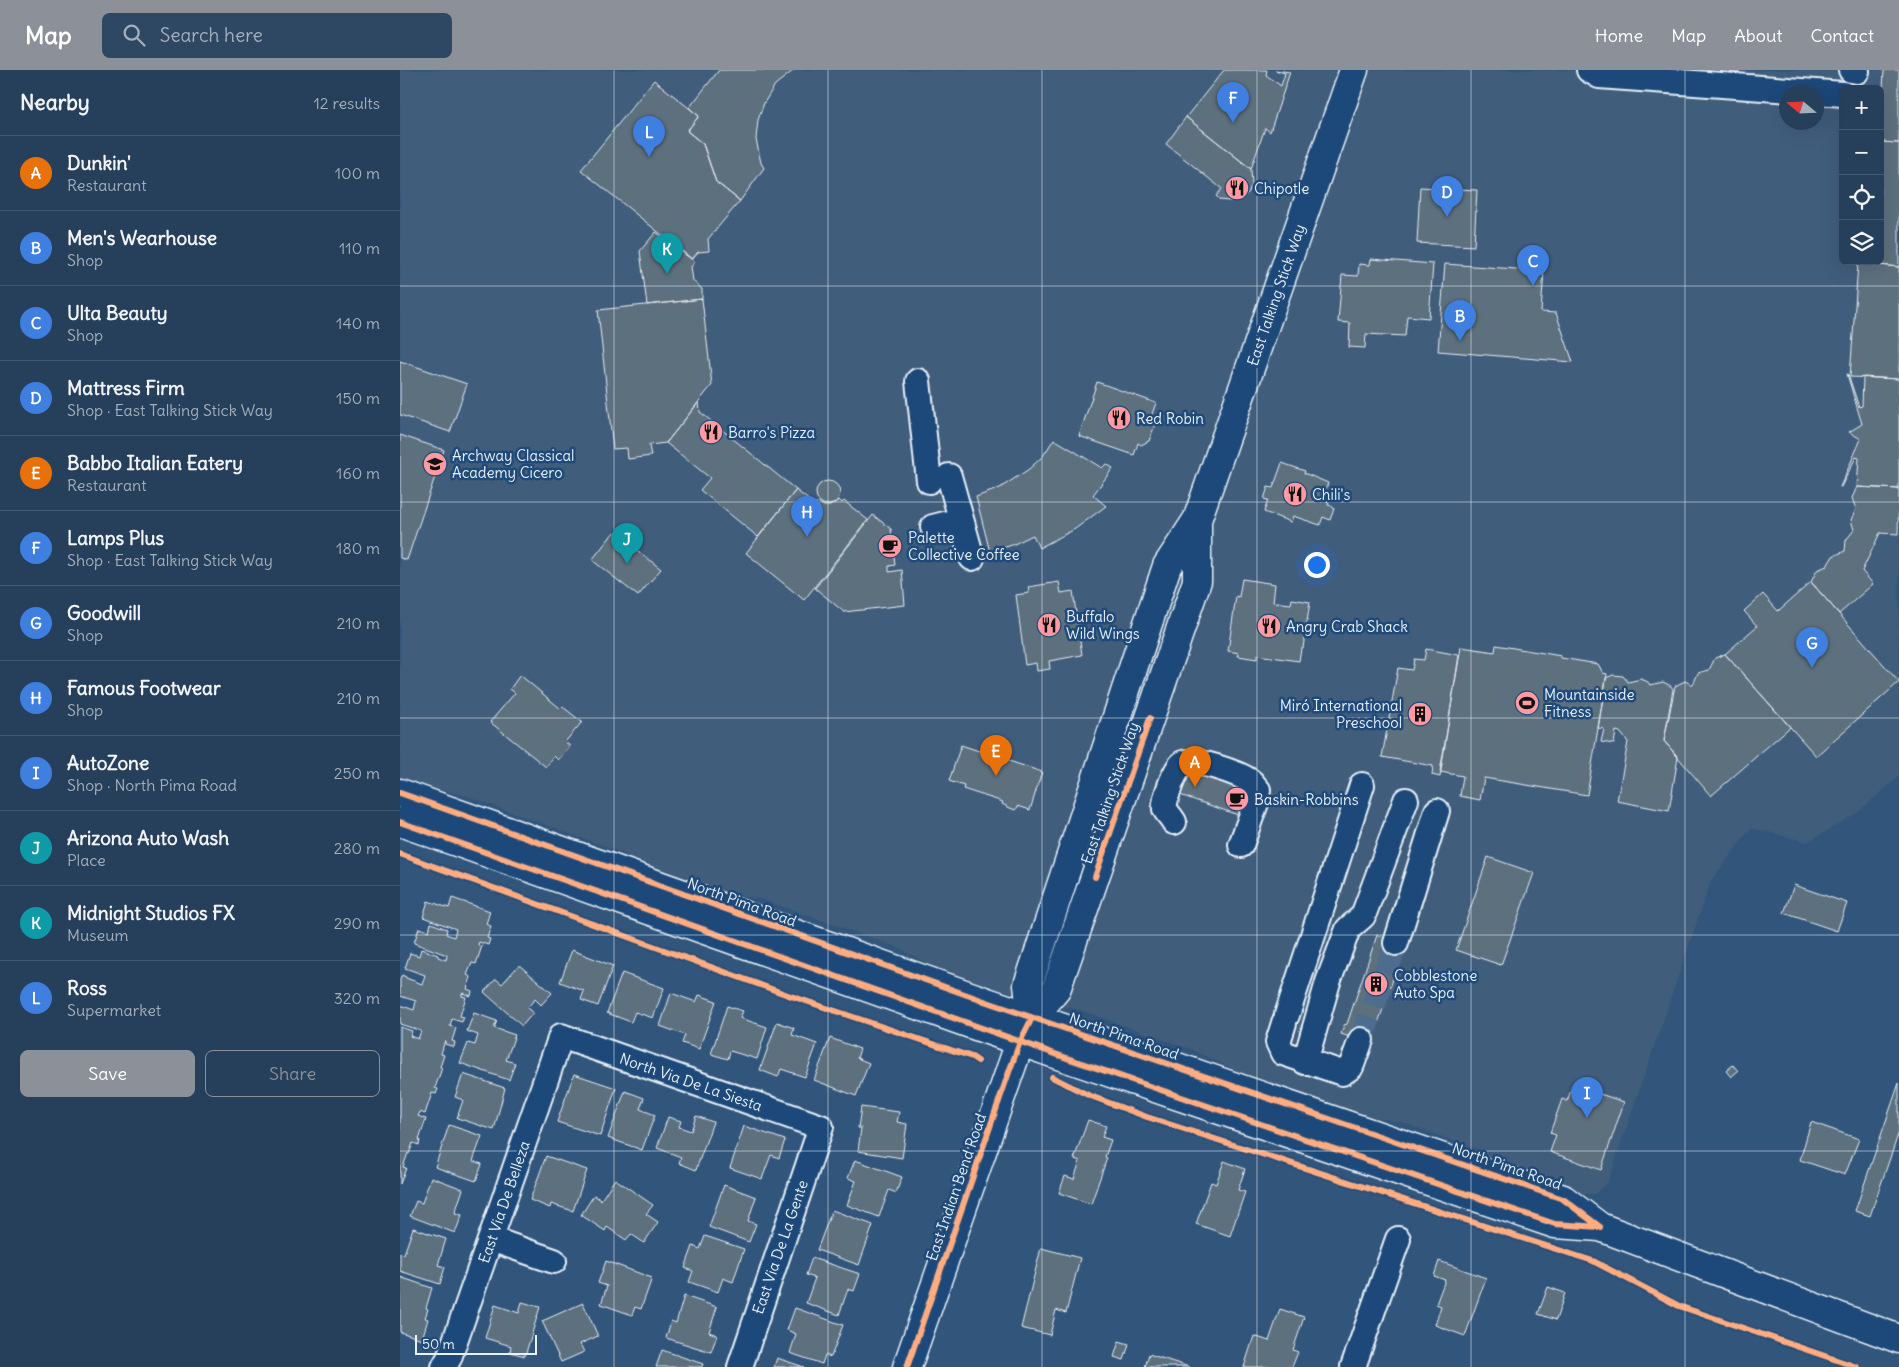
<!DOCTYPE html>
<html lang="en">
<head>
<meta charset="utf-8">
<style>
  body { margin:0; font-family:Delius,sans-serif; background:#2e4762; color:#f1f3f6 }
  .controls { position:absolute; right:15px; top:15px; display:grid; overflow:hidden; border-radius:8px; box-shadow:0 5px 20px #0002 }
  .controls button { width:45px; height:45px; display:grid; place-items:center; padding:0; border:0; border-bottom:1px solid #425972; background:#26405c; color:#f1f3f6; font:25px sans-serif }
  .compass { position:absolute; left:1379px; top:15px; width:45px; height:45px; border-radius:50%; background:#26405c; box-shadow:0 5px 20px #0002; rotate:289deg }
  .scale { position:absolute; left:15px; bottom:12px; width:122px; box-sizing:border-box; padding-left:5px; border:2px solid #e8f1f8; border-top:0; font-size:14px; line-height:18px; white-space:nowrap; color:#e8f1f8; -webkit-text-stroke:4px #1f4a7a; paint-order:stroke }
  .you { position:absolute; left:916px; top:494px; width:18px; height:18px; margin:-12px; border:4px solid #fff; border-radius:50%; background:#1a73e8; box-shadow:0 0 0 8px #1a73e833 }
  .badge { display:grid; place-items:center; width:32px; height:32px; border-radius:50%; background:#8c9099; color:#fff; font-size:16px; font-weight:700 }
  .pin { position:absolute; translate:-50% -41px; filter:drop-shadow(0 1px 2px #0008) }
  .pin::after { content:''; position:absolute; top:26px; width:18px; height:15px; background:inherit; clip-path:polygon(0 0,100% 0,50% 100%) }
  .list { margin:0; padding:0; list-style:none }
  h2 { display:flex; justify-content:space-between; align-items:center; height:65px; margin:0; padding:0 20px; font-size:21px }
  h2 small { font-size:16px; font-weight:400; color:#a4afbb }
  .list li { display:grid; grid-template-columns:32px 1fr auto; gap:15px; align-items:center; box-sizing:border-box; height:75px; padding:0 20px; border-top:1px solid #425972 }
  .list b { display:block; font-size:19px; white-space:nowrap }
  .list p { margin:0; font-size:16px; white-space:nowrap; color:#a4afbb }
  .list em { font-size:16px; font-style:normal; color:#a4afbb }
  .actions { display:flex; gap:10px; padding:15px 20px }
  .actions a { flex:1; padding:11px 0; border:1px solid #8c9099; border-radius:8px; text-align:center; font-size:18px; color:#8c9099 }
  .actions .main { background:#8c9099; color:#fff }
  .icon { flex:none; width:28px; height:28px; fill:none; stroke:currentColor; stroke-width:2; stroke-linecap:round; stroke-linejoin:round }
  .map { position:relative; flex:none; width:1499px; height:1297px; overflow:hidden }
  header { display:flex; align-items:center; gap:30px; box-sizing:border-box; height:70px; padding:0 25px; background:#8c9099; color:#fff }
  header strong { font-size:24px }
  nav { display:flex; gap:28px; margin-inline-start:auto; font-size:18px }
  .search { width:350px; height:45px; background:#2e4762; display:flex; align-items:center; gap:12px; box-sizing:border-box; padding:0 18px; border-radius:8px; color:#a4afbb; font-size:19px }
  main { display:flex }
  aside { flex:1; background:#26405c }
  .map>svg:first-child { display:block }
</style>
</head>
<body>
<header>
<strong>Map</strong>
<div class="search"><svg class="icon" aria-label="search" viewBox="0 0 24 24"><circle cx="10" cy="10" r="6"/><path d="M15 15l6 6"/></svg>Search here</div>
<nav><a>Home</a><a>Map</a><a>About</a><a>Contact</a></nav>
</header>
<main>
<aside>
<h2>Nearby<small>12 results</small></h2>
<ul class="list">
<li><span class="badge" style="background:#e8710a">A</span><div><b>Dunkin'</b><p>Restaurant</p></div><em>100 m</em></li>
<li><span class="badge" style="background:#3f7fe0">B</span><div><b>Men's Wearhouse</b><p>Shop</p></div><em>110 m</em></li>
<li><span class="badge" style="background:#3f7fe0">C</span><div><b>Ulta Beauty</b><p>Shop</p></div><em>140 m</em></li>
<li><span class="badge" style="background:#3f7fe0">D</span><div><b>Mattress Firm</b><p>Shop · East Talking Stick Way</p></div><em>150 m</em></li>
<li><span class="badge" style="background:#e8710a">E</span><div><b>Babbo Italian Eatery</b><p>Restaurant</p></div><em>160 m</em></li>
<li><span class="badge" style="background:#3f7fe0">F</span><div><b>Lamps Plus</b><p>Shop · East Talking Stick Way</p></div><em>180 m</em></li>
<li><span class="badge" style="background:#3f7fe0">G</span><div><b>Goodwill</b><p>Shop</p></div><em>210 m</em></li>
<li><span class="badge" style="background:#3f7fe0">H</span><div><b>Famous Footwear</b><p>Shop</p></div><em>210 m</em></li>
<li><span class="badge" style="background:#3f7fe0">I</span><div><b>AutoZone</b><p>Shop · North Pima Road</p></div><em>250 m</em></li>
<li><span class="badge" style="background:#0f9aa8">J</span><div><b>Arizona Auto Wash</b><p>Place</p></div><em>280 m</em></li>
<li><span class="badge" style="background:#0f9aa8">K</span><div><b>Midnight Studios FX</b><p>Museum</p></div><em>290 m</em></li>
<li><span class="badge" style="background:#3f7fe0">L</span><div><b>Ross</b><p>Supermarket</p></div><em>320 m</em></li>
</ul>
<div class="actions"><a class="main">Save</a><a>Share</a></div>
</aside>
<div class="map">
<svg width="1499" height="1297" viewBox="0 0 1499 1297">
  <rect width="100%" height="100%" fill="#32557b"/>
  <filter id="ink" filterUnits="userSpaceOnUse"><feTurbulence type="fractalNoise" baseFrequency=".02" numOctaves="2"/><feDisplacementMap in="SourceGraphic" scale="10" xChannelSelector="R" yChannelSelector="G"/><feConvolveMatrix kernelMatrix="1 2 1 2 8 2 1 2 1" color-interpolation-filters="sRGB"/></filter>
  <g filter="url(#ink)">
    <path fill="#3f5d7c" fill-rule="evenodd" d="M0 0H1499V707L1457 743 1408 772 1351 758 1311 811 1208 1112 1195 1124H1183L1124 1104 1073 1078 1001 1052 943 1042 872 1018 793 980 680 940 584 919 556 910 499 878 361 829 303 820 258 803 220 782 67 726 0 711ZM1443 19H1480V191H1443ZM1386 22H1416V52H1386Z"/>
    <path fill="#5d6f7e" stroke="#e8f1f8" d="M319 0H394L375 15 364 33 358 50 356 69 361 93 364 98 340 131 316 112 303 74 287 61 299 46 289 38Z
      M824 0H867L866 5 881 16 885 3 875 0 890 2 870 62 865 58 851 99 786 47Z
      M1484 0H1499V73L1480 72V19H1483Z
      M254 10 299 46 287 61 303 74 316 112 340 131 308 169 309 181 298 182 292 189 181 100Z
      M786 47 851 99 852 115 849 122 841 129 828 131 820 130 816 126 822 119 766 74Z
      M1480 72 1499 73V197L1471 194V191H1480Z
      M1020 117 1077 120 1074 176 1017 173Z
      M256 162 295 192 291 197 293 211 302 219V229L247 235 240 181Z
      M971 189 1033 194 1029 248 1007 246 1005 266 966 264 965 278 949 277 950 253 938 252 942 205 958 206 959 194 970 195Z
      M1458 193 1499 197V309L1450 307Z
      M1045 194 1144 201 1141 242 1156 243 1173 292 1038 281Z
      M302 229 312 315 266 373 249 375 251 386 228 389 227 378 213 379 198 240Z
      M0 291 67 314 50 362 0 345Z
      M1447 304H1448L1459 337 1462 336 1463 307 1499 309V419L1457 417 1459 388 1456 387 1441 417H1440L1461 369 1449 362 1462 354Z
      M697 312 756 333 752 344 756 352 749 371 741 375 738 373 734 385 679 366Z
      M299 332 300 342 396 420 358 467 300 420 310 408 266 373Z
      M0 365 44 380 7 490 0 488Z
      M654 369 702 398 706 394 713 398 693 425 706 436 675 459 639 478 633 465 612 475 590 482 576 427 600 418 629 399 643 386Z
      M882 393 905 401 904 403 928 413 922 429 929 432 928 435 932 436 934 439 930 450 923 447 920 455 893 446 891 452 864 442 868 430 864 429 868 417 873 418Z
      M416 423a12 12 0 1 1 24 0a12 12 0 1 1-24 0Z
      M1457 417 1499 419 1498 464 1480 463 1462 501 1473 514 1439 544 1411 512 1417 500 1427 496 1433 486 1445 481 1446 470 1454 460 1451 450 1456 439 1452 428Z
      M396 420 415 435 418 432 424 436H430L439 430 442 433 444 431 468 450 404 530 346 483Z
      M473 445 491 459 495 495 489 496V502L502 500 505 535 444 542 415 518Z
      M214 462 261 499 238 526 192 490Z
      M842 509 875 514 873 532 891 534 892 529 910 532 903 578H901L899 591 857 585V589L838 586 839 583 828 581 836 526 839 527Z
      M659 512 661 523 673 521 682 585 649 591 650 599 637 601 636 593 625 595 616 525 629 523 628 517Z
      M1411 512 1499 612 1416 686 1325 584 1357 556 1344 541 1363 524 1378 541Z
      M1096 575 1161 586V588L1198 594 1203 603 1207 604 1187 725 1084 708 1080 730 1060 726 1063 706 1040 702 1061 577 1095 582Z
      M1026 579 1059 585 1040 707 1032 705 1033 696 982 687 998 598 1012 600 1014 589 1024 590Z
      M1325 584 1390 657 1311 726 1264 671 1275 616 1285 611 1293 615 1298 603 1309 600 1315 588Z
      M120 605 161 639 163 637 182 652 165 672 170 676 158 690 154 686 146 697 90 652 115 623 110 619Z
      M1213 605 1223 606 1228 612 1241 609 1248 612 1250 615 1263 612 1271 616 1273 619 1264 671 1278 687 1269 741 1217 731 1228 672 1220 662 1216 661 1214 674 1201 672 1204 659 1198 658 1206 608Z
      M561 675 642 702 630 740 618 736 616 740 610 738 602 734 603 732 563 719 564 716 549 711Z
      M797 699 848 715 838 745 780 725 788 703 795 705Z
      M1088 787 1134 803 1101 895 1056 880Z
      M1394 815 1447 833 1437 861 1384 843Z
      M52 828 90 841 86 854 91 856 87 868 90 869 88 875 79 872 78 875 82 876 76 894 72 893 67 905 71 907 67 919 72 921 71 926 62 923V926L66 927 60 946 64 947 62 952 52 949 50 956 56 958 52 971 55 972 54 977 45 974V970L41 984 44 985 40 997 42 998 35 1018 38 1019 36 1024 32 1023 25 1044 20 1042 18 1046 26 1049 19 1070H20L19 1075 13 1073 9 1084 8 1083 3 1097 6 1098 0 1114V957L12 961 10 966 18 969 21 961 0 954V935L14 940 16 931 0 926V910L2 905 6 907V908L22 914 25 905 5 898 10 883 19 886 21 879 38 885V887L46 890 47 885 14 873 19 858 29 861 31 853 47 859 46 864 54 867 56 859 23 847 28 831 49 838Z
      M977 865 1005 874 971 974 941 964 944 955 947 954Z
      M172 880 213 896 198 936 181 930 184 921 160 912Z
      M119 895 152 923 141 935 135 929 127 938 133 943 122 956 84 922 96 909 102 914Z
      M222 903 264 918 253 948 235 942 231 952 207 943Z
      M271 923 296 932 299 925 316 931 299 979 282 973 285 965 260 956Z
      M327 936 343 941 340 948 367 957 357 989 330 981 328 989 311 984Z
      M74 943 97 951 94 958 115 965 106 990 115 993 109 1010 60 993 68 973 75 975 78 965 67 961Z
      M377 952 394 958 392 965 417 974 405 1007 381 999 378 1007 360 1000Z
      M430 968 460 979 457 988 469 993 456 1026 414 1010Z
      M1333 995 1338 1001 1331 1007 1326 1001Z
      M63 1004 105 1018 94 1060 57 1048 63 1030 55 1027Z
      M174 1004 216 1018 200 1066 157 1052Z
      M1499 1013V1062L1470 1146 1455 1141Z
      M1173 1015 1224 1032 1201 1100 1150 1082 1156 1065 1150 1063 1162 1029 1167 1031Z
      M225 1021 244 1028 240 1039 255 1045 242 1080 208 1068Z
      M461 1037 499 1042 497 1052 507 1054 502 1088 458 1081 461 1058H458Z
      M296 1046 313 1052 296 1100 279 1093 281 1087 257 1078 268 1047 281 1051 279 1057 291 1061Z
      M688 1050 706 1056 702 1067 711 1070 705 1087 707 1088 691 1134 659 1123 665 1106 674 1109 680 1091 674 1089Z
      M1411 1052 1459 1069 1445 1105 1400 1090Z
      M49 1055 82 1066 73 1091 82 1094 76 1111 35 1097Z
      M344 1056 385 1070 379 1088 371 1085 362 1109 330 1098Z
      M146 1086 187 1100 173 1141 151 1134 150 1138 130 1130Z
      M455 1090 502 1107 496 1123 489 1120 479 1147 447 1135 456 1111 448 1108Z
      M824 1091 845 1099 838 1120 845 1122 830 1166 796 1154 811 1112 816 1114Z
      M31 1107 63 1119 55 1143 62 1145 55 1163 10 1146 16 1131 22 1133Z
      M215 1109 253 1135 246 1144 258 1152 244 1173 231 1164 226 1170 207 1157 205 1161 181 1145 194 1125 201 1130Z
      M324 1115 356 1127 348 1151 356 1154 349 1172 309 1157Z
      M432 1140 473 1155 459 1195 417 1180Z
      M13 1158 46 1169 38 1195 45 1197 40 1214 0 1201V1183L4 1184Z
      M305 1166 344 1179 333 1212 323 1208 318 1222 289 1212 293 1201 285 1198 293 1176 300 1179Z
      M641 1178 680 1188 666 1243 656 1240 650 1265 621 1258Z
      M412 1188 460 1204 454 1221 448 1219 439 1245 406 1233 415 1208 406 1205Z
      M206 1191 252 1208 241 1239 235 1237 232 1245 201 1234 207 1216 198 1213Z
      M1039 1191 1086 1208 1065 1266 1035 1255 1041 1236 1036 1234 1045 1210 1034 1206Z
      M0 1207 32 1218 26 1238 28 1239 25 1248 28 1249 22 1269 0 1262Z
      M1148 1217 1165 1223 1156 1250 1138 1244Z
      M284 1226 317 1237 309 1262 317 1265 311 1282 266 1268 271 1251 276 1253Z
      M122 1232 140 1237 125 1286 110 1282 111 1276 85 1268 95 1235 119 1243Z
      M183 1233 198 1266 180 1274 184 1282 161 1292 142 1251Z
      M395 1238 443 1255 431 1287 425 1285 422 1294 390 1283 396 1264 387 1260Z
      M880 1239 904 1247 893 1280 898 1282 892 1297H844L854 1266 869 1271Z
      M719 1271 729 1274 724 1290 714 1287Z
      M262 1280 303 1294 302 1297H256Z
      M749 1284 789 1297H745Z
      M377 1288 404 1297H374Z"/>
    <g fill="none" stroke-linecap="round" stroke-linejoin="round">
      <path stroke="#4d6c8e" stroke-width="24" stroke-dasharray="24 12" stroke-linecap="butt" d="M961 970 996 873"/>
      <g stroke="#e8f1f8" stroke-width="28">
        <path id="minor" d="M1189 0 1199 6 1443 24
          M1451 0 1457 1
          M518 311 529 411
          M549 406 572 488
          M533 457 561 450
          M774 752C772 748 767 743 765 739 763 730 776 697 783 693 794 687 840 704 850 711 853 713 855 717 858 720L857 730 841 775
          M996 873 1037 741
          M887 945 962 715
          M884 953 878 972 883 983 942 1003 951 997 961 970
          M905 992 928 912 948 859 963 846 1006 730
          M91 1169 154 1191
          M44 1297 49 1288 161 966 421 1057 340 1297
          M953 1297 998 1169"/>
      </g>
      <g stroke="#e8f1f8" stroke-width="31">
        <path id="major" d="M0 723 587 932 1163 1129 1200 1157 1499 1269
          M0 752 658 985 1155 1154 1200 1157
          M632 948 628 915 767 496 797 450 954 0
          M507 1297 620 972 632 948 656 920 797 511V450"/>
      </g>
      <use href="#minor" stroke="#1f4a7a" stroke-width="24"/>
      <use href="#major" stroke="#1f4a7a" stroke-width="28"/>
      <g stroke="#1f4a7a" stroke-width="9">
        <path id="cycleway" d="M0 723 587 932 1163 1129 1200 1157
          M0 752 658 985 1155 1154 1200 1157
          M0 784 388 925 572 987 578 991
          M695 807 750 648
          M652 1007 688 1025 747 1047 1193 1191 1279 1236 1457 1297
          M507 1297 609 1002 620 972 632 948"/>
      </g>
      <use href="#cycleway" stroke="#ffac80" stroke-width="6"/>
    </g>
  </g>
  <path fill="none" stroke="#e8f1f8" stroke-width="1" stroke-opacity="0.55" d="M214 0V1297M428 0V1297M642 0V1297M857 0V1297M1071 0V1297M1285 0V1297M0 216H1499M0 432H1499M0 648H1499M0 865H1499M0 1081H1499"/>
  <defs>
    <g id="restaurant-disc" transform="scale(1.25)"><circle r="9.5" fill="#ff9aa2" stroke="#1f4a7a"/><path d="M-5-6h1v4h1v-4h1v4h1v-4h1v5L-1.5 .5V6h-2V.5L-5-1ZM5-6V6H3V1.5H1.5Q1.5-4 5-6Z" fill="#111"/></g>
    <g id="school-disc" transform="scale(1.25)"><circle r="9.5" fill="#ff9aa2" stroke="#1f4a7a"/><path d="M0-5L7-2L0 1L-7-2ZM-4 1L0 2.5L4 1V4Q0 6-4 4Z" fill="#111"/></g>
    <g id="cafe-disc" transform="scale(1.25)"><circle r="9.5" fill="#ff9aa2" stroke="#1f4a7a"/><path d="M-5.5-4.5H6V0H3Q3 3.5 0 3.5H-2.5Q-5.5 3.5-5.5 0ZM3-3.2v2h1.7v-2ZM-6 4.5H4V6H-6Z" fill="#111"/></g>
    <g id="stadium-disc" transform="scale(1.25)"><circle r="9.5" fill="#ff9aa2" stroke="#1f4a7a"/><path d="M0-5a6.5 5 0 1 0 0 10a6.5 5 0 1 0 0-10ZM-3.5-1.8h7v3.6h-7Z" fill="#111"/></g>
    <g id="building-disc" transform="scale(1.25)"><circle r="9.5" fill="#ff9aa2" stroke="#1f4a7a"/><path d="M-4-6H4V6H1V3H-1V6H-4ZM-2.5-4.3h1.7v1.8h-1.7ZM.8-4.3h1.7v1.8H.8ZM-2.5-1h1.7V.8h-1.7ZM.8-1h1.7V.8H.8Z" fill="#111"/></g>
  </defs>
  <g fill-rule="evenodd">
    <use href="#restaurant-disc" x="837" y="118"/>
    <use href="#restaurant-disc" x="719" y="348"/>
    <use href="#restaurant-disc" x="311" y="362"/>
    <use href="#school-disc" x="35" y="394"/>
    <use href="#restaurant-disc" x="895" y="424"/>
    <use href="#cafe-disc" x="490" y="476"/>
    <use href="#restaurant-disc" x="649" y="555"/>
    <use href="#restaurant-disc" x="869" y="556"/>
    <use href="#stadium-disc" x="1127" y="633"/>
    <use href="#building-disc" x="1020" y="644"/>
    <use href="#cafe-disc" x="837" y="729"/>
    <use href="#building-disc" x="976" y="914"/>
  </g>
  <g text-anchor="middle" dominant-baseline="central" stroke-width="5" stroke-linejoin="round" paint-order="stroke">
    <g font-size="15" fill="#e8f1f8" stroke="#1f4a7a" text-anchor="start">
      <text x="854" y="118">Chipotle</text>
      <text x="736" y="348">Red Robin</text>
      <text x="328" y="362">Barro's Pizza</text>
      <text x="52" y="385">Archway Classical<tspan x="52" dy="17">Academy Cicero</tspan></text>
      <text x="912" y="424">Chili's</text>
      <text x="508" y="467">Palette<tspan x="508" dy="17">Collective Coffee</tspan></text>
      <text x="666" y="546">Buffalo<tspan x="666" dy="17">Wild Wings</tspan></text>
      <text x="886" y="556">Angry Crab Shack</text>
      <text x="1144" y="624">Mountainside<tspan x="1144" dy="17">Fitness</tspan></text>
      <text x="1002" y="635" text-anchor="end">Miró International<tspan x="1002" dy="17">Preschool</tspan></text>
      <text x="854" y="729">Baskin-Robbins</text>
      <text x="994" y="905">Cobblestone<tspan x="994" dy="17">Auto Spa</tspan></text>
    </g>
    <g font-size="15" fill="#e8f1f8" stroke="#1f4a7a">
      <text transform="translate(876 225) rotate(-71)">East Talking Stick Way</text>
      <text transform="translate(710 723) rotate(-71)">East Talking Stick Way</text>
      <text transform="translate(342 832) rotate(20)">North Pima Road</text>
      <text transform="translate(724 966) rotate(19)">North Pima Road</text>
      <text transform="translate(291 1012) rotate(19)">North Via De La Siesta</text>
      <text transform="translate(1107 1096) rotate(19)">North Pima Road</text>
      <text transform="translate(556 1117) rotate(-71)">East Indian Bend Road</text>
      <text transform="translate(104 1132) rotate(-71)">East Via De Belleza</text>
      <text transform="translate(380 1177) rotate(-71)">East Via De La Gente</text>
    </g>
  </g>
</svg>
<div class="controls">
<button>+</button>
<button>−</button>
<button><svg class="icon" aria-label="locate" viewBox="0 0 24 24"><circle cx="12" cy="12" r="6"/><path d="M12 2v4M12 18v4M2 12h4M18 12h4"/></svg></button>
<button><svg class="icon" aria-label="layers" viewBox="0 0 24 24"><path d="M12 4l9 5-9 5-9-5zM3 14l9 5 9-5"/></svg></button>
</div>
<svg class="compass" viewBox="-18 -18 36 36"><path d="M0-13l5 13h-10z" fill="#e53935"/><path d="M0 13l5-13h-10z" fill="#a4afbb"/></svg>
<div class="scale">50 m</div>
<div class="you"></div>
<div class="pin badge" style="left:795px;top:717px;background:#e8710a">A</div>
<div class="pin badge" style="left:1060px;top:271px;background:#3f7fe0">B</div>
<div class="pin badge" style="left:1133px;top:216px;background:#3f7fe0">C</div>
<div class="pin badge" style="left:1047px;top:147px;background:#3f7fe0">D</div>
<div class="pin badge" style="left:596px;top:706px;background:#e8710a">E</div>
<div class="pin badge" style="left:833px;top:53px;background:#3f7fe0">F</div>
<div class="pin badge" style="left:1412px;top:598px;background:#3f7fe0">G</div>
<div class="pin badge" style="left:407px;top:467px;background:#3f7fe0">H</div>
<div class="pin badge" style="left:1187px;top:1048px;background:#3f7fe0">I</div>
<div class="pin badge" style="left:227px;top:494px;background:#0f9aa8">J</div>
<div class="pin badge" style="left:267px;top:204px;background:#0f9aa8">K</div>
<div class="pin badge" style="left:249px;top:87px;background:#3f7fe0">L</div>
</div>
</main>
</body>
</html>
